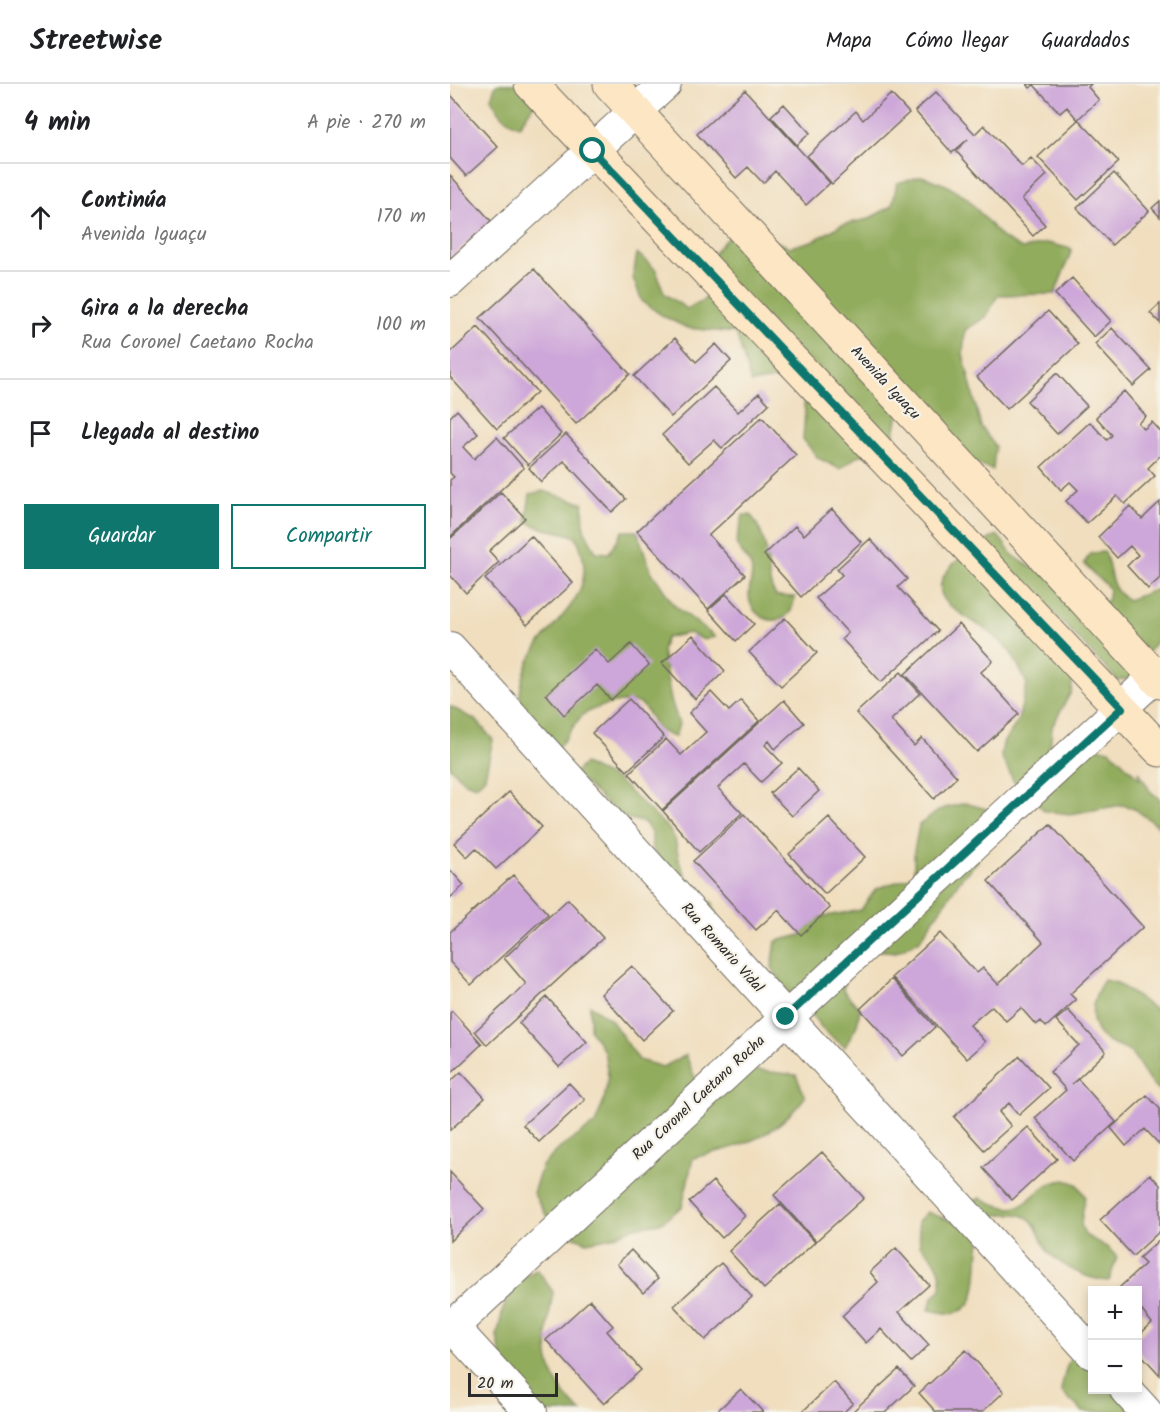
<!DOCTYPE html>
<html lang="es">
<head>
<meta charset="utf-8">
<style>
  body { margin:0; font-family:Kalam,sans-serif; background:#f6f6f6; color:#202124 }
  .controls { position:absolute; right:18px; bottom:18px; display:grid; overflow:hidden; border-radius:0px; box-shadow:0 3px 9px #0003 }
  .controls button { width:54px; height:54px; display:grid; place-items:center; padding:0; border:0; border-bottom:2px solid #e0e0e0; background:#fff; color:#202124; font:30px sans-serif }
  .scale { position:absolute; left:18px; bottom:15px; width:90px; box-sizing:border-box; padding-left:6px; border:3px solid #2b2b2b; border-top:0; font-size:16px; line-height:21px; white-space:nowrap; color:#2b2b2b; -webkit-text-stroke:4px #f7f3e8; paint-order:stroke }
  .stop { position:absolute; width:18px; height:18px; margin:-14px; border:4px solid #0f766e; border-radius:50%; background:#fff }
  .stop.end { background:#0f766e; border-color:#fff; box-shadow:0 2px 6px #0008 }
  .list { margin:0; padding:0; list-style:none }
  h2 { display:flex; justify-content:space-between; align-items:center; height:78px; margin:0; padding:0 24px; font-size:26px }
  h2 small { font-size:20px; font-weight:400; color:#757577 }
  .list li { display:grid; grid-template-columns:39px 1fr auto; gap:18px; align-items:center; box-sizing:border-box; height:108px; padding:0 24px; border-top:2px solid #e0e0e0 }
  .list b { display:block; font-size:22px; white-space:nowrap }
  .list p { margin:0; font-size:20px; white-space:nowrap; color:#757577 }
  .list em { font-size:20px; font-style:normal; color:#757577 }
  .actions { display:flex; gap:12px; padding:18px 24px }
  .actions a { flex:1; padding:14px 0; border:2px solid #0f766e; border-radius:0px; text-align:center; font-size:21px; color:#0f766e }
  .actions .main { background:#0f766e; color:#fff }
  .icon { flex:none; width:33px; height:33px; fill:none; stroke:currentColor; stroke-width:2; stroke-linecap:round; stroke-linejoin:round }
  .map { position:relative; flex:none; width:710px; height:1328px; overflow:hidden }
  header { display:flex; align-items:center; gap:36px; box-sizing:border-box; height:84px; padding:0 30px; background:#fff; border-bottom:2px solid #e0e0e0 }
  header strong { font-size:28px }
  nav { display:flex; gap:33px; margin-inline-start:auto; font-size:21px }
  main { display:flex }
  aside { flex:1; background:#fff }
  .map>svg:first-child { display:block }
</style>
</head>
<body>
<header>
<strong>Streetwise</strong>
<nav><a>Mapa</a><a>Cómo llegar</a><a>Guardados</a></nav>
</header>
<main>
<aside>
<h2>4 min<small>A pie · 270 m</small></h2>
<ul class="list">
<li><svg class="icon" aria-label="ahead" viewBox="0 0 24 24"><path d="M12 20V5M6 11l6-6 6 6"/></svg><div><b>Continúa</b><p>Avenida Iguaçu</p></div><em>170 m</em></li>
<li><svg class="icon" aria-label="right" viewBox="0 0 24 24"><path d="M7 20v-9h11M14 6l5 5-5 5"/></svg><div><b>Gira a la derecha</b><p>Rua Coronel Caetano Rocha</p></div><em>100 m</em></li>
<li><svg class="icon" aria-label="arrive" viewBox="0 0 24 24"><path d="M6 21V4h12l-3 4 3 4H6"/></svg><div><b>Llegada al destino</b></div></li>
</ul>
<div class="actions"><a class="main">Guardar</a><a>Compartir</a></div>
</aside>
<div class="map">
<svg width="710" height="1328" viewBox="0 0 710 1328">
  <rect width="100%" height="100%" fill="#f7f3e8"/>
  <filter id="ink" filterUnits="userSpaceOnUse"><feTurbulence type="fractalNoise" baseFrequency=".0167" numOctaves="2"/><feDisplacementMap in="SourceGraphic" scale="12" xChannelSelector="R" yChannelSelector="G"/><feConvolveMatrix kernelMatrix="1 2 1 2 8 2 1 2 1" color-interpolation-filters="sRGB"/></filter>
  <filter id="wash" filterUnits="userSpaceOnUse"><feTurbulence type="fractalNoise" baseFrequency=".008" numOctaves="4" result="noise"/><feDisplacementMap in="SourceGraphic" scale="24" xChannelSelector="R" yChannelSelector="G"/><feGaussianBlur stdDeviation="1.35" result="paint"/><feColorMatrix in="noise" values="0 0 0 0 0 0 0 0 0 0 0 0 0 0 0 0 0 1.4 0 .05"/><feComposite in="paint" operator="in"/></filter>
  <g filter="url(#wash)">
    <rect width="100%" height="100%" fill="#f0debe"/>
    <path fill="#92ac5d" stroke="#5e6c44" stroke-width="1.5" d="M46 0H98L69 42C54 36 48 28 41 14Z
      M472 92 496 101 517 114 551 153 572 165 597 159 622 165 605 210 548 211 536 233 515 246 513 270 531 343 545 362 543 386 522 378 503 359 493 334 474 316 449 325 444 350 453 373 409 371 390 385 368 374 353 355 355 328 351 302 325 295 301 299 286 249 237 244 213 232 192 217 183 194 187 169 206 186 214 209 237 225 260 212C257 175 260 167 290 144L340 163 365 156 391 141 418 135 442 122 447 99Z
      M93 407 133 419 134 445 146 468 159 469 173 447H187L201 487 224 521 265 553 254 556 239 549 216 554 212 566 221 616 229 640 225 653C205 649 204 636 193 622 184 611 137 623 129 635 121 645 116 655 107 665 96 651 80 637 72 621 68 613 71 602 73 594 87 536 158 520 126 453 109 446 92 447 76 437L80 410Z
      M293 431H301C309 442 315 457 317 471 320 486 317 499 326 512L345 513C343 522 341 532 331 535 315 540 299 527 299 511 299 501 304 492 301 483 298 474 289 468 286 459Z
      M547 451C553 456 559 469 564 472 593 492 624 504 657 518L659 505C651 494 641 490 634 479L641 469 655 468C662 487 658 505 678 516L710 504V552L680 594 668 597 599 524 589 518 623 594 621 608 602 643 600 668 646 664 660 666 690 695 689 687 700 707 710 715V743L683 724 672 721 620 730 595 727 564 698 551 672 553 659 568 637 577 600C571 588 566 574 557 564 542 547 522 538 504 525 464 496 523 464 547 451Z
      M0 622 27 637 43 656 35 693 26 702 15 698 0 683Z
      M134 680 167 696 218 744 225 755 230 780 242 803 252 813 263 819 266 831 259 839 202 765V750L195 739 170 732 124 689Z
      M515 719 540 726 528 777 511 795 469 857 446 868 422 866 400 882 393 906 410 925 407 941 395 963 375 948 357 925 338 909 322 883 326 857 351 851 359 835 411 826 426 805 464 792V767L469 741 491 725Z
      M654 896 667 899 710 929V1006C695 998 693 983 682 970 677 964 665 963 658 958 635 943 641 915 654 896Z
      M140 921 161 936 189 976 213 983 236 971 245 994 296 985 346 991 355 1013C324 1055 291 1062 243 1074L232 1123 210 1139 186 1143 162 1153 137 1158 115 1149 96 1131 83 1109 92 1082 110 1064 145 1040 154 1016 158 992 154 967 140 946Z
      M615 1096 627 1100 635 1112 631 1140 635 1151 657 1163 667 1173 659 1197C639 1196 616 1184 601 1171 584 1155 594 1127 554 1130 507 1133 549 1225 502 1229 495 1230 486 1227 479 1226L482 1214 491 1205C493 1184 485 1175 470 1161L468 1137 477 1128 502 1137 519 1118 531 1114C585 1142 572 1101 615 1096Z
      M87 1185 103 1208C94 1258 90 1293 132 1328H77L52 1277 47 1252 53 1225 65 1199Z
      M642 1260V1306H688V1283L694 1308 704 1328H633L611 1307C617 1279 615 1273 642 1260Z"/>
    <g id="blocks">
      <path fill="#cda7d9" d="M577 0H641L638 3 649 16 628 35 669 78 628 116 588 73 628 36 617 23 610 29 584 1 580 4Z
        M295 6 380 99 356 121 325 87 313 99 298 83 286 94 247 50Z
        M486 8 525 50 534 41 572 82 581 74 597 91 572 115 595 141 583 152 506 67 518 55 502 69 465 27Z
        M0 10 48 63 16 92 0 74Z
        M441 10 459 29 382 100 357 72 406 27 413 36Z
        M334 20 360 49 347 61 321 32Z
        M664 89 699 127 662 161 627 124Z
        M0 91 41 137 0 175Z
        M710 117V133L702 124Z
        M84 185 180 290 126 340 30 234Z
        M622 194 661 237 644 253 605 210Z
        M710 220V239L700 229Z
        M598 227 628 260 557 325 527 293Z
        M28 243 87 308 47 345 0 293V269Z
        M662 244 701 286 683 302 645 260Z
        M225 254 246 278 266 260 281 277 221 333 184 292Z
        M607 289 637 322 607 350 577 317Z
        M264 303 288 328 309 309 319 320 272 364 264 356 238 379 212 351Z
        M674 307 696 332 688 339 694 345 702 338 710 347V372L698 384 705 392 675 420 667 412 637 439 616 417 628 406 620 398 611 406 591 383 640 338 657 356 662 351 646 333Z
        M88 324 111 350 78 381 54 354Z
        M7 326 28 350 13 363 24 375 47 353 74 384 0 453V396L4 393 0 389V333Z
        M312 333 346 371 259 451 295 491 258 525 187 447Z
        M116 350 176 415 162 428 114 377 91 398 79 384Z
        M51 408 75 434 39 467 49 478 16 509 0 491V455Z
        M710 418V494L698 505 677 482 688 471 680 462 667 474 648 453 680 422 692 435Z
        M382 425 411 458 351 513 314 471 345 442 354 451Z
        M81 452 123 499 77 541 35 495Z
        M420 455 457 495 448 503 488 547 431 598 392 555 398 549 366 514 392 491 387 485Z
        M276 510 304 540 286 557 258 526Z
        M335 534 367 569 331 602 299 568Z
        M509 540 543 577 531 588 569 630 527 668 455 590Z
        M243 551 275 587 245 615 212 579Z
        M181 560 199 581 161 616 147 601 114 631 96 610 145 565 159 580Z
        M451 588 470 609 441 636 464 662 472 654 507 693 484 715 406 629Z
        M261 608 279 627 291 616 309 637 212 726 179 689 216 655 231 671 256 648 239 629Z
        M179 615 214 653 177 687 142 649Z
        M334 616 354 639 325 665 319 657 315 661 332 679 311 698 294 680 268 704 292 729 249 768 213 727Z
        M348 684 369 707 342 732 320 709Z
        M59 708 92 743 46 785 26 764 17 773 4 759Z
        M294 730 380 824 351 851 328 826 306 846 243 777Z
        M379 734 415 773 375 810 339 770Z
        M600 740 693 843 620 910 626 916 596 943 591 937 586 941 571 924 556 937 542 922 520 941 535 958 517 975 442 893 490 849 527 889 533 884 548 900 593 858 538 797Z
        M0 786 14 801 0 814Z
        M63 791 98 830 21 901 0 878V848Z
        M118 815 153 854 37 961 25 947 76 900 54 874Z
        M182 882 223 927 192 956 151 910Z
        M442 895 485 943 453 972 410 925Z
        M97 913 137 958 109 983 69 939Z
        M618 926 656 968 622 1000 628 995 666 1038 623 1077 585 1034 616 1006 600 988 629 961 606 936Z
        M2 927 32 960 0 990V929Z
        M570 972 599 1004 569 1031 559 1019 549 1028 561 1042 534 1066 504 1033Z
        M11 988 35 1014 0 1046V998Z
        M119 999 135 1016 89 1058 73 1041Z
        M697 1011 710 1025V1061L695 1045 676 1062 661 1044Z
        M578 1043 607 1075 562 1116 533 1084Z
        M372 1068 414 1114 366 1157 324 1111Z
        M0 1088 34 1125 0 1157Z
        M700 1090 710 1101V1147L683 1172 650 1136Z
        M263 1097 295 1132 272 1154 239 1118Z
        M330 1120 365 1158 314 1205 279 1167Z
        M710 1155V1291L688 1267V1252L702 1239 688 1222V1206H673L670 1203 695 1180 689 1174Z
        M446 1164 479 1201 449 1228 479 1261 461 1278 431 1245 416 1259 392 1232 428 1198 420 1188Z
        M181 1166 208 1195 193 1209 167 1180Z
        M271 1179 302 1213 255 1256 224 1222Z
        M140 1216 163 1242 157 1247 191 1286 154 1320 96 1256Z
        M516 1266 554 1308 532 1328H486L469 1309Z
        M449 1285 464 1302 436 1328H402Z
        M384 1298 403 1319 394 1328H352Z
        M291 1305 313 1328H266Z"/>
    </g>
  </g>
  <g filter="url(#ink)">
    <use href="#blocks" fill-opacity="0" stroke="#706a5e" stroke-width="1.5"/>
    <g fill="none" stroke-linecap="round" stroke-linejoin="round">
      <g stroke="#706a5e" stroke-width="34">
        <path id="street" d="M0 197 215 0
          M0 564 642 1269
          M0 1240 81 1328
          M0 1245 710 588
          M676 1306 696 1328"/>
      </g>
      <g stroke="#706a5e" stroke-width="35">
        <path id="secondary" d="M81 0 710 666
          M160 0 710 598"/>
      </g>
      <use href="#street" stroke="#fff" stroke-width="32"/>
      <use href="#secondary" stroke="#fce6c4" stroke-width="33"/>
    </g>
  </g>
  <g fill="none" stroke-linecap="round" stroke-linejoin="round" filter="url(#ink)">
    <path stroke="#0f766e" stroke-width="8" d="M143 67 672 624 336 933"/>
  </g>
  <g text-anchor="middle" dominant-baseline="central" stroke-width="4.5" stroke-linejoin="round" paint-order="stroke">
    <g font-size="15" fill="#2b2b2b" stroke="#f7f3e8">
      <text transform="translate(435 299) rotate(47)">Avenida Iguaçu</text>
      <text transform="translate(272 864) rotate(48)">Rua Romario Vidal</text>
      <text transform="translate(249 1014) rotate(-43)">Rua Coronel Caetano Rocha</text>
    </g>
  </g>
</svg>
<div class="controls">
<button>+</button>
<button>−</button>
</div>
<div class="scale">20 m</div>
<div class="stop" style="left:143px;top:67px"></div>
<div class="stop end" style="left:336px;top:933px"></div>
</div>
</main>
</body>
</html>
